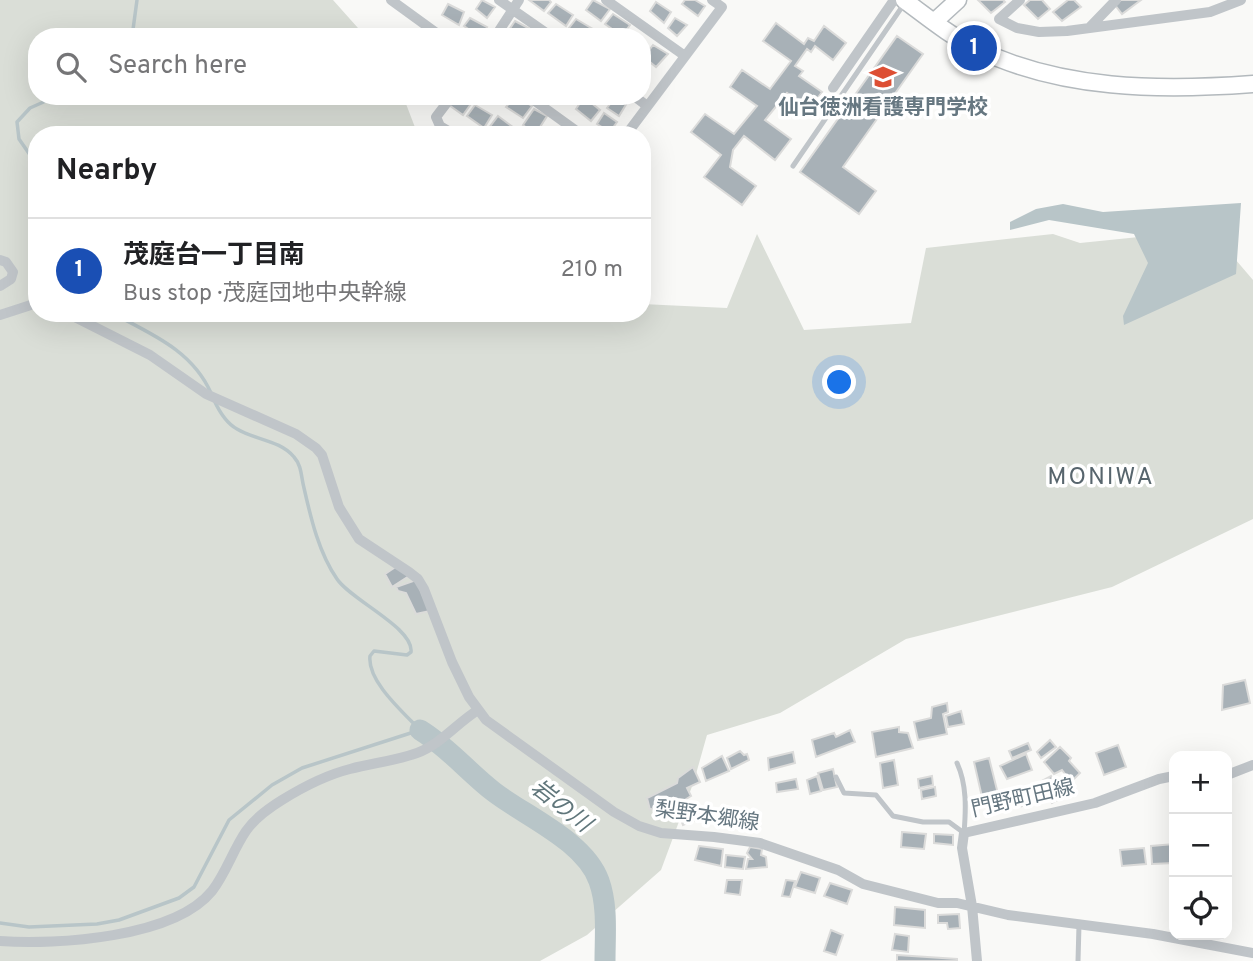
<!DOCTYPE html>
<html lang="en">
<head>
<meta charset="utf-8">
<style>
  body { margin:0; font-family:Overpass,"Noto Sans JP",sans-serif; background:#f2f2f2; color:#202124 }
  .controls { position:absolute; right:21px; bottom:21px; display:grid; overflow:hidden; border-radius:14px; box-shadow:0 7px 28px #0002 }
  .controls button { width:63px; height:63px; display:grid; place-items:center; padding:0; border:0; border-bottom:2px solid #e0e0e0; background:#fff; color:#202124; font:35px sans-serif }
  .you { position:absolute; left:840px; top:383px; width:24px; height:24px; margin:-18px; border:5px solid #fff; border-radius:50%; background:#1a73e8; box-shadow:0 0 0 10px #1a73e833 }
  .badge { display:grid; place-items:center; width:46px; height:46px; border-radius:50%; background:#0f766e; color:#fff; font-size:23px; font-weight:700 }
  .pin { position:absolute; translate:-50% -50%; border:4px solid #fff; box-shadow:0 2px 7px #0006 }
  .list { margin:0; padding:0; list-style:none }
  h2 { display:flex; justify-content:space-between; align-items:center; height:91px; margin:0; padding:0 28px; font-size:30px }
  h2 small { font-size:23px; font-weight:400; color:#757577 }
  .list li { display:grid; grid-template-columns:46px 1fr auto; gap:21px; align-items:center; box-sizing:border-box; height:105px; padding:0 28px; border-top:2px solid #e0e0e0 }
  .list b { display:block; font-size:26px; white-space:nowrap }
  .list p { margin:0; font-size:23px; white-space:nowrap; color:#757577 }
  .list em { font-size:23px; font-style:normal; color:#757577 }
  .icon { flex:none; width:38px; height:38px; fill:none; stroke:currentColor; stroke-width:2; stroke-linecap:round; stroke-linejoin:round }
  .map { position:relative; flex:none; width:1253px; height:961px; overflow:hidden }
  .search { position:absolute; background:#fff; box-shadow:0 7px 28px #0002; left:28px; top:28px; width:623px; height:77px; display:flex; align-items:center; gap:18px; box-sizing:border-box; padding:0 24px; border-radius:28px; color:#757577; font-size:26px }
  .panel { position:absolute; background:#fff; box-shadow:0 7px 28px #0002; left:28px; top:126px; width:623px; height:196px; border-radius:28px }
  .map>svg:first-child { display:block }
</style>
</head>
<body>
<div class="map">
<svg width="1253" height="961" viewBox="0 0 1253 961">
  <rect width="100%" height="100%" fill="#f9f9f7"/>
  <path fill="#daded7" d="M0 0H333L366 37H37V96H403L416 130 424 135H37V313H642V304L727 308 757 234 804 330 911 323 926 248 1053 234 1080 243 1139 237 1200 218 1253 280V519L1112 587 906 639 780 713 707 735 694 781 661 870 587 935 540 961H0Z"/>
  <path fill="#b8c5c8" d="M1241 203 1236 274 1124 325 1123 316 1148 263 1134 234 1049 220 1010 230V222L1036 209 1063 204 1103 212Z"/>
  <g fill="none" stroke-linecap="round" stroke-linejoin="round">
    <path stroke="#b8c5c8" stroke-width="3.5" d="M132 37 137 0
      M37 165 19 139 17 122 30 108 57 96
      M112 313C151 334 192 350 211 393
      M0 923 29 927 97 924 119 920 179 898 194 887 229 820 272 785 302 768 420 730C403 712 367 681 370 656L374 651 407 655 411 652C414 628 351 600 337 579 319 553 311 519 304 488 301 477 302 466 294 457 280 440 255 440 237 429 226 423 219 411 214 400"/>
    <path stroke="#b8c5c8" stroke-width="21" d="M420 730C448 747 468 772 494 792 525 816 585 841 599 881 608 906 605 935 605 961"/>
  </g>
  <path fill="#a8b1b7" stroke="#dbdbda" stroke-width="2" d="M482 0 495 7 487 18 476 9Z
    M529 0H549L551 2 544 11Z
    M593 0 610 9 601 21 586 10Z
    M685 0H695L705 6 698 16 682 4Z
    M978 0H1003L1005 2 991 13Z
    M1030 0H1042L1050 9 1038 19 1024 5Z
    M1068 0H1074L1081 7 1062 21 1053 12Z
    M1121 0H1141L1122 14 1115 5Z
    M656 2 671 12 664 23 650 11Z
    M448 4 464 12 459 25 442 15Z
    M556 4 573 15 566 26 548 13Z
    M613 14 630 25 622 36 605 24Z
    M470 18 487 27 480 37 464 26Z
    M675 18 687 25 677 36 668 28Z
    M576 19 596 31 593 37H581L569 28Z
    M515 21 532 30 527 37H517L509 30Z
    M776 23 804 44 808 38 814 41 824 26 846 43 833 60 815 46 811 52 807 49 795 66 803 71 799 76 822 92 809 110 787 93 765 120 791 139 775 160 744 136 733 150 730 167 756 186 742 205 704 177 721 155 691 132 705 114 734 134 757 106 730 87 742 70 770 89 791 61 763 41Z
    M897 36 923 54 843 167 876 191 859 214 800 172Z
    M653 45 668 54 656 67 644 57Z
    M457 96H466L473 101 463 115 449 105Z
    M515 96 532 106 523 118 506 107Z
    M616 96 630 98 619 116 607 108Z
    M584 97 600 110 591 121 576 109Z
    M475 105 492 115 484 128 467 116Z
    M534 109 547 116 535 135 523 125Z
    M604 113 617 122 610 132 597 124Z
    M498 116 514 128 509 135 502 131 500 135H488L485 133Z
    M397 566 409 576 392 587 385 574Z
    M416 580 430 611 416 614 406 593 398 591 396 587Z
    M1245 680 1250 703 1222 710 1223 685Z
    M947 703 948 712 943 714 947 734 918 740 914 722 931 718 932 707Z
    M961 711 964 724 948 727 946 716Z
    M899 727V732L908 733 913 748 876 757 872 732Z
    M850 730 855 742 816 757 812 740 834 733 836 737Z
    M1050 740 1056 747 1041 758 1037 752Z
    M1028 743 1031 750 1012 758 1009 751Z
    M1118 745 1126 767 1104 775 1096 753Z
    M1060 747 1071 758 1069 761 1080 773 1071 782 1062 770 1054 774 1044 762Z
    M740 751 744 755 747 754 749 760 731 769 727 758Z
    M793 752 795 763 769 770 768 758Z
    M1026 754 1032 770 1007 779 1000 766Z
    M722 756 729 771 706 781 702 768Z
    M989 758 998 794 982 797 974 762Z
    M894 760 898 785 883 788 880 763Z
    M693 767 700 782 687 788 691 796 664 813 660 804 650 810 647 798 677 783 678 778Z
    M833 769 837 787 823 790 818 773Z
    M817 776 821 791 810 794 807 780Z
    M932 776 933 785 919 788 918 779Z
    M1051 776 1063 797 1052 803 1040 782Z
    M796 779 798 789 777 792 776 783Z
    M935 787 936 796 922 799 921 790Z
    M1027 788 1032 801 1022 806 1017 792Z
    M699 806 705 816 683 825 679 815Z
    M902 832 926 834 924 849 901 847Z
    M934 834 953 835V845L934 843Z
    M1174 844V863L1152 864 1151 846Z
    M699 846 723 849 721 866 695 860Z
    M750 847 762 849 761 855 766 857 767 867 746 869 748 859H752L747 853Z
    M1144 848 1146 864 1122 866 1120 850Z
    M726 855 745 857 743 869 725 867Z
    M801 872 820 878 815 893 795 887Z
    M727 880H742L740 895 725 893Z
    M786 880 795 881 790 897 782 896Z
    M830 883 852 890 847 904 824 896Z
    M895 907 925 910V928L894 925Z
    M959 914 960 928 948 929 947 923H938V915Z
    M831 930 843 935 836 955 824 951Z
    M895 934 909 936 908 952 892 950Z
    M897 955 957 959V961H897Z"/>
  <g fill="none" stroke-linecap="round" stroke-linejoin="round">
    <g stroke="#b3b9bd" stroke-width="19">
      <path id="secondary" d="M904 0C926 16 950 36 975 48 1061 90 1159 91 1253 84
        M934 22 958 0"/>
    </g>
    <path stroke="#c0c5c9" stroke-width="5" d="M793 166 904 4
      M836 777 844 793 876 795 893 816 923 822H949L964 833C966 809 967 785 957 763
      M1078 961 1079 925"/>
    <path stroke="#c0c5c9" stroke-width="10" d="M391 0 442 37
      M499 0 552 37
      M606 0 685 56
      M1020 0 999 19 1017 28 1039 32 1067 31 1210 12 1241 0
      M1089 28 1116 0
      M495 37 519 0
      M833 88 894 0
      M452 96 436 117 440 126 455 135
      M528 96 582 135
      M634 96 646 105
      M626 135 722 7 712 0
      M0 260 6 262 13 272 11 279 0 286
      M67 313 150 355 206 394 296 434 316 448 322 455 339 507 359 539 409 572 418 579 424 589 452 662 469 697 486 720 614 812 639 826 661 833 714 837 760 843 838 870 863 884 938 903H957L1008 915 1153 934 1253 953
      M0 315 37 303
      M1227 775 1253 765
      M0 941C57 945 174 938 212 891 226 873 233 850 246 831 255 818 269 808 282 800 303 787 326 775 350 769 372 763 395 761 417 753 441 744 457 723 478 710
      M977 961 972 906 962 848 964 833 1095 803 1159 779 1174 776"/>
    <use href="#secondary" stroke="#fff" stroke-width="16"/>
  </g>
  <defs>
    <g id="school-bare" transform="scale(2.1)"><path d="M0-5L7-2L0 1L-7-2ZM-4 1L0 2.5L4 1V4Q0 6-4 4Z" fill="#dd4f34" stroke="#fff" stroke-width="2.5" paint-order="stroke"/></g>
  </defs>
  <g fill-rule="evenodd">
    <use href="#school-bare" x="883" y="77"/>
  </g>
  <g text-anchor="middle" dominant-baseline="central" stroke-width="7" stroke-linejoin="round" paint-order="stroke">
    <g font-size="21" font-weight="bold" fill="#667781" stroke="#fff">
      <text x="883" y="108">仙台徳洲看護専門学校</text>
    </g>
    <g font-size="21" fill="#667781" stroke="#fff">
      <text transform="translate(1023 799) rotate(-13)">門野町田線</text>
      <text transform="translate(707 817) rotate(8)">梨野本郷線</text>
    </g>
    <g font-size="23" font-style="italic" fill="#60767b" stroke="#fff">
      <text transform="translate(560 807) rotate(38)">岩の川</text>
    </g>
    <g font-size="24" letter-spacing="2" fill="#57656d" stroke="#fff">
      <text x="1101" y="478">MONIWA</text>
    </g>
  </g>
</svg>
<div class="controls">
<button>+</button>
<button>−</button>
<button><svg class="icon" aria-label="locate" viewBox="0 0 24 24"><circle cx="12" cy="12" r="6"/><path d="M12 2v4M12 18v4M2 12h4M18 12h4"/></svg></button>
</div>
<div class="you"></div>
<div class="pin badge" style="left:974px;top:48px;background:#1a4fb4">1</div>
<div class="search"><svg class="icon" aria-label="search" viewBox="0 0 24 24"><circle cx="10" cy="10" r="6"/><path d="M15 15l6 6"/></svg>Search here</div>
<section class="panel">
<h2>Nearby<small></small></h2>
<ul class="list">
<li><span class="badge" style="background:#1a4fb4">1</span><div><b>茂庭台一丁目南</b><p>Bus stop · 茂庭団地中央幹線</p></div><em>210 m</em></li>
</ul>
</section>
</div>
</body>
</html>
